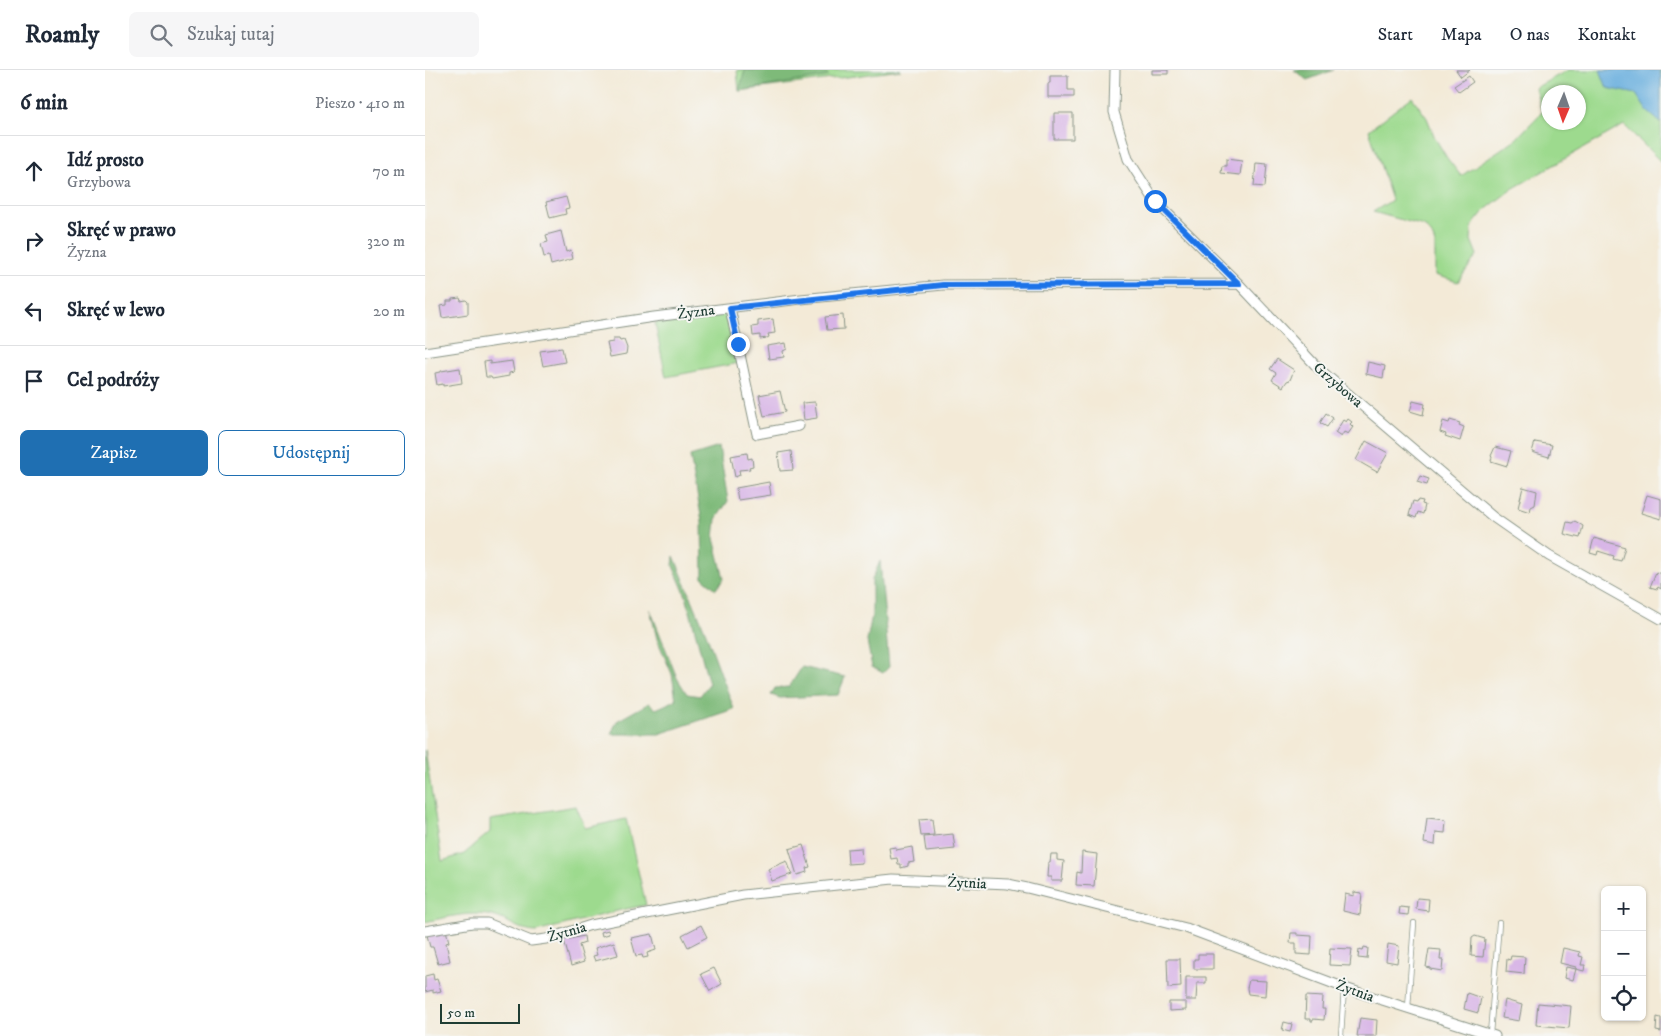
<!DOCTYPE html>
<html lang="pl">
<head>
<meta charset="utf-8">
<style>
  body { margin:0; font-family:"IM FELL DW Pica",serif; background:#f6f6f7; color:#1f2937 }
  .controls { position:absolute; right:15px; bottom:15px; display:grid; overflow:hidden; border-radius:8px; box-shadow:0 1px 4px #0004 }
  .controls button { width:45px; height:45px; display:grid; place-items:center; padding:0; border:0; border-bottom:1px solid #e0e1e3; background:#fff; color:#1f2937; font:25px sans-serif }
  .compass { position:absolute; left:1116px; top:15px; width:45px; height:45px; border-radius:50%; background:#fff; box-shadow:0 1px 4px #0004; rotate:182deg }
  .scale { position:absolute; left:15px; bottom:12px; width:80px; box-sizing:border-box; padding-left:5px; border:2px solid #1f3d34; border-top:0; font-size:14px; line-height:18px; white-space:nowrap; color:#1f3d34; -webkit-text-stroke:4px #f6f6f2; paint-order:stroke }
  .stop { position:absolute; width:15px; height:15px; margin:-11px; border:4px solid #1a73e8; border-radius:50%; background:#fff }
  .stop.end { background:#1a73e8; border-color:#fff; box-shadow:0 1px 5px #0008 }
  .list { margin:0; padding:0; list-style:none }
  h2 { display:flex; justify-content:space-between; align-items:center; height:65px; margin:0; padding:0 20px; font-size:21px }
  h2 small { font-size:16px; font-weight:400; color:#747a83 }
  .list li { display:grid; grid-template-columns:32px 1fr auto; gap:15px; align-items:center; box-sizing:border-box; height:70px; padding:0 20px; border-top:1px solid #e0e1e3 }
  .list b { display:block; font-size:19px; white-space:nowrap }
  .list p { margin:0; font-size:16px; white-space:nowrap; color:#747a83 }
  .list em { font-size:16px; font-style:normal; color:#747a83 }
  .actions { display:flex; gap:10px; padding:15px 20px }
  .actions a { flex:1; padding:11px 0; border:1px solid #1f6fb2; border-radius:8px; text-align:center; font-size:18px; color:#1f6fb2 }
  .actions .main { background:#1f6fb2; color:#fff }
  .icon { flex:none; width:28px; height:28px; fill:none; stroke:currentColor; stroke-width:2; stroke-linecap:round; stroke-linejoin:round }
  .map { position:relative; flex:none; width:1236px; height:966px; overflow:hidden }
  header { display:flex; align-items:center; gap:30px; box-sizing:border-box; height:70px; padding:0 25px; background:#fff; border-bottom:1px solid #e0e1e3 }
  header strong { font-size:24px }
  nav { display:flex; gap:28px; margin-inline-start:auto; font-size:18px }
  .search { width:350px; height:45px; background:#f6f6f7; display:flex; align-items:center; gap:12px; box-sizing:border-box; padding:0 18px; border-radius:8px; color:#747a83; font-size:19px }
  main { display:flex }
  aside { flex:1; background:#fff }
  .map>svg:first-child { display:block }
</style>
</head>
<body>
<header>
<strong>Roamly</strong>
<div class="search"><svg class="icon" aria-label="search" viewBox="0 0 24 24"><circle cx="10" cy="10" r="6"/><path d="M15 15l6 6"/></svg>Szukaj tutaj</div>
<nav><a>Start</a><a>Mapa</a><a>O nas</a><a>Kontakt</a></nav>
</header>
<main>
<aside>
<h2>6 min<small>Pieszo · 410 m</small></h2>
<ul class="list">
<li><svg class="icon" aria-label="ahead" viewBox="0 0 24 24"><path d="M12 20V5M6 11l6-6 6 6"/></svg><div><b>Idź prosto</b><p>Grzybowa</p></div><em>70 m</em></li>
<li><svg class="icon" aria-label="right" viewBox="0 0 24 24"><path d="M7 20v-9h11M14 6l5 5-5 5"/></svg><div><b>Skręć w prawo</b><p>Żyzna</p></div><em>320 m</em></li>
<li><svg class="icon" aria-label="left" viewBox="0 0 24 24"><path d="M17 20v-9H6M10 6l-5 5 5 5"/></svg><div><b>Skręć w lewo</b></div><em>20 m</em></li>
<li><svg class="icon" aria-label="arrive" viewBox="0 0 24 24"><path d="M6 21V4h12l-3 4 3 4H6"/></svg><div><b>Cel podróży</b></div></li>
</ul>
<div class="actions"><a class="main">Zapisz</a><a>Udostępnij</a></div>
</aside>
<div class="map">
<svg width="1236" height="966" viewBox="0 0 1236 966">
  <rect width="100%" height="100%" fill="#f6f6f2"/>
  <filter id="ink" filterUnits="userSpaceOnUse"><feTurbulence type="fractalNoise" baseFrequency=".02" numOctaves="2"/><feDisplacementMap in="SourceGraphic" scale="10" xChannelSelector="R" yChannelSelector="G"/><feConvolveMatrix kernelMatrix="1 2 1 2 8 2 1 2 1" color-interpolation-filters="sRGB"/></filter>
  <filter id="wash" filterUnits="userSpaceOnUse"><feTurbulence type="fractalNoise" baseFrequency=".0096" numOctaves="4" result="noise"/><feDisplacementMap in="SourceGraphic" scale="20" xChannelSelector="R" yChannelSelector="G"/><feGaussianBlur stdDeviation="1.12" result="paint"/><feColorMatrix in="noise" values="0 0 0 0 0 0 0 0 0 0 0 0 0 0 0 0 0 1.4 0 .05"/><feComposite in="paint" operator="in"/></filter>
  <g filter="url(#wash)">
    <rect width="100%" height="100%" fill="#f3ead7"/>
    <path fill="#9dda8e" stroke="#5e8c61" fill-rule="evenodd" d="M312 0H476L314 21Z
      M1143 0H1236V92L1199 55 1087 119 1060 140 1047 156 1046 170 1052 185 1033 212 1010 205V174L1007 165 999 156 948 142 967 130 944 60 987 27 1002 48 1010 68 1022 88 1036 106 1091 69 1117 42 1110 18ZM1124 22H1154V52H1124Z
      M299 243 314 293 241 307 230 253Z
      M0 680 17 791 39 784 65 762V750L151 736 160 758 201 749 221 835 196 840 111 862C96 862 85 851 71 847 48 840 23 847 0 852Z"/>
    <path fill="#7eba79" stroke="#4e7c56" d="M320 0H399L404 6 314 21Z
      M869 0H909L882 10Z
      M294 377 303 431 291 449 289 468 299 509 291 519 278 508 277 451 265 386Z
      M249 486 281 563 309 639 234 664H186L192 651 224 633 231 639 251 630 247 604 232 569 225 539 252 608 262 624 275 626 284 614 261 526 248 496Z
      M455 491 464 597 458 603 447 597 442 571 447 545V510Z
      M377 597 420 607 413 625 355 628 346 625 350 618 364 617Z"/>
    <path fill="#67aede" stroke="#437689" d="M1175 0H1234L1236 7V53L1222 41 1211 24 1182 18Z"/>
    <g id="blocks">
      <path fill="#d7b3e6" d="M727 0H743V4H727Z
        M1031 0H1045L1036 7Z
        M625 6H643V20H649V27H623V13H625Z
        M1044 6 1048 12 1034 22 1029 16Z
        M629 43H648V69H629Z
        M801 89 817 91 815 105 796 103 797 96H801Z
        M831 93 842 94 840 117 829 116Z
        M141 127 144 138 140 139 141 144 125 148 121 132Z
        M136 161 141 182 146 180 148 189 126 195 124 186 119 187 116 174 123 172 121 165Z
        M35 228 36 231 41 230 43 232V244L17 248 15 236 22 235V231H27V229Z
        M418 245 419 259 402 260 400 247Z
        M348 249 350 263 343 264 344 267 342 268 335 269V265L328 266 327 257 333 256V251Z
        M188 269H194L195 271 199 270 202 278 201 284 185 287 182 273 188 272Z
        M361 273 362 279 358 281 359 287 344 289 342 276Z
        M137 278 140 292 118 296 115 281Z
        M852 289 869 300 865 310 862 311 858 317 847 310 851 303 845 299Z
        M65 291V294L87 291 89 302 84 303V306L67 309 66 307H61L59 292Z
        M943 292 960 296 958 308 941 304Z
        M35 298 37 313 18 316V314L12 315 10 303 16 302V301Z
        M355 321 360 342 339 346 334 325Z
        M988 331 1000 334 998 345 985 341Z
        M390 332 392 348 379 350 377 333Z
        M901 343 908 348 902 357 895 353Z
        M923 349 927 352 925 354 928 357 923 364 919 362 916 367 910 363 918 350 921 352Z
        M1025 350 1035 353 1034 355 1039 357 1035 371 1020 366 1021 364 1015 362 1018 351 1024 353Z
        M941 371 963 383 952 402 931 390Z
        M1110 372 1127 375 1124 387 1107 382Z
        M1070 377 1086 381 1082 396 1066 391 1067 387 1066 386Z
        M366 381 368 400 355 401 353 383Z
        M322 383 323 389 327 388 328 396 324 397 325 399 314 400 315 405 310 407 306 386Z
        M995 406 1004 409 1002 415 992 412Z
        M344 412 346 425 313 430 311 418Z
        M1098 417 1112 421 1110 435 1106 437 1105 442 1093 438Z
        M1222 425 1236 429V449L1216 443Z
        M993 430 998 431 997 434 1000 435 998 444 993 442 991 448 984 445 988 431 992 432Z
        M1150 451 1158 456 1155 468 1139 464 1142 452 1147 453Z
        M1169 468 1200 477 1196 491 1188 489 1189 486 1173 481 1172 485 1165 483Z
        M1231 502 1236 504V519L1233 517 1232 519 1225 517Z
        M1002 748 1021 750 1020 763 1011 762 1010 775 999 773Z
        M507 749 509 765 496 766 494 750Z
        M528 764 530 779 501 782 499 767Z
        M378 775 385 797 381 798 382 802 372 805 364 779Z
        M471 777V780L487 777 489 792 483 793V796L476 798V794H473L472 788 466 789 464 778Z
        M436 778 437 793 423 794 422 779Z
        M657 782 672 784 669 816 651 815 652 802 656 803Z
        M626 784H632V790L639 791 637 811H626V807H622L623 792H625Z
        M362 791 367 804 347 811 343 799Z
        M929 822 937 823 935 845 918 841 920 824 929 826Z
        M992 828 1004 829 1003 841 991 839Z
        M975 837 984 838 983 845 974 844Z
        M276 855 282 867 263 877 257 865Z
        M21 860 24 872 21 873 25 891 13 894 8 877H5L2 865Z
        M183 860 184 864 177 866 176 862Z
        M866 863H872V865L887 866 886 885 871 884V873H865Z
        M227 864 231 880 222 883 223 887 218 888 217 885 211 886 206 868Z
        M159 866 160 873 154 875 159 892 146 896 139 870Z
        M1050 866 1060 869 1058 887 1046 886 1047 868Z
        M189 872 193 885 170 891 168 886 172 885 170 878Z
        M963 874 974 876 972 893 961 891Z
        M939 877 943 878 942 889 933 888 934 880 938 881Z
        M905 878 927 879 925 896 904 895Z
        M1138 878 1155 882 1154 886 1158 887 1156 895H1160L1159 901 1151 899 1148 910 1139 908 1141 897 1151 899V897L1135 893Z
        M1004 879 1016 880 1015 890H1018L1017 901 1005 899V898L1001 897Z
        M773 884H788V899H769V889H773Z
        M1086 886 1100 887 1099 904 1081 902 1082 889 1085 890Z
        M742 889H755L756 917 743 918Z
        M289 898 297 914 285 921 276 904Z
        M8 904 9 910 12 909 16 921 8 923V920L0 922V906Z
        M761 907H781V913H772L771 930H761Z
        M824 910 841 911 840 926 823 924 822 918Z
        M1042 923 1056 928 1053 943 1039 939Z
        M881 926 898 927 897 939H900L899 950 888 949V951H886V949H880Z
        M1080 930 1097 935 1094 951 1077 948Z
        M744 932H761V940L744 941Z
        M1113 933 1146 936 1144 958 1111 955Z
        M1232 947 1236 948V962L1231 961Z
        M935 948 952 950 951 966H932Z
        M859 952 867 954 865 962 857 960Z"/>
    </g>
  </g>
  <g filter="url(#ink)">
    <use href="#blocks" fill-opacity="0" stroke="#899486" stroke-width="1"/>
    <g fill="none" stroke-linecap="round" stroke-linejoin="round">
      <g stroke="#899486" stroke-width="6">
        <path id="lane" d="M983 938 989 853
          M1065 964 1074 853
          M916 966 919 918"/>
      </g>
      <g stroke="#899486" stroke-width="11">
        <path id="street" d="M690 0 689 42 703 89 730 131 814 214 894 299 1068 447 1124 486 1236 549
          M305 238 332 364 374 356
          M0 282 229 247 376 229 518 215 814 214
          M0 861 47 853H62L106 871 121 869 166 855 318 825 468 809 583 814 602 818 761 858 923 919 1070 966"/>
      </g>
      <use href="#lane" stroke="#fff" stroke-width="4.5"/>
      <use href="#street" stroke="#fff" stroke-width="9"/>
    </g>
  </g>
  <g fill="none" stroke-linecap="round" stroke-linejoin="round" filter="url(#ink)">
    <path stroke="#1a73e8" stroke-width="6" d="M313 274 305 238 518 215 814 214 730 131"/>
  </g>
  <g text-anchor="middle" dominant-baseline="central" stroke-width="4" stroke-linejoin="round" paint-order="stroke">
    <g font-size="15" fill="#1f3d34" stroke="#f6f6f2">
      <text transform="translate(271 242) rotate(-7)">Żyzna</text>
      <text transform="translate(913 315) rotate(41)">Grzybowa</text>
      <text transform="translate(542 813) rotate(3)">Żytnia</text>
      <text transform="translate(142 862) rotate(-16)">Żytnia</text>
      <text transform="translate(930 921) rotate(20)">Żytnia</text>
    </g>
  </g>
</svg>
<div class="controls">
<button>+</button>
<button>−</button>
<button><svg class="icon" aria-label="locate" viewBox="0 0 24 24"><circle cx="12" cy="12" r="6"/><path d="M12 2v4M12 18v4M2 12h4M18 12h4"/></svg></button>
</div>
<svg class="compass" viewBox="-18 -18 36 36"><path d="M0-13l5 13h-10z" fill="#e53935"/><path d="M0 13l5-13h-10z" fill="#747a83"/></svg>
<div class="scale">50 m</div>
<div class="stop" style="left:730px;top:131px"></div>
<div class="stop end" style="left:313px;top:274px"></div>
</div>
</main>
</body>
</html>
